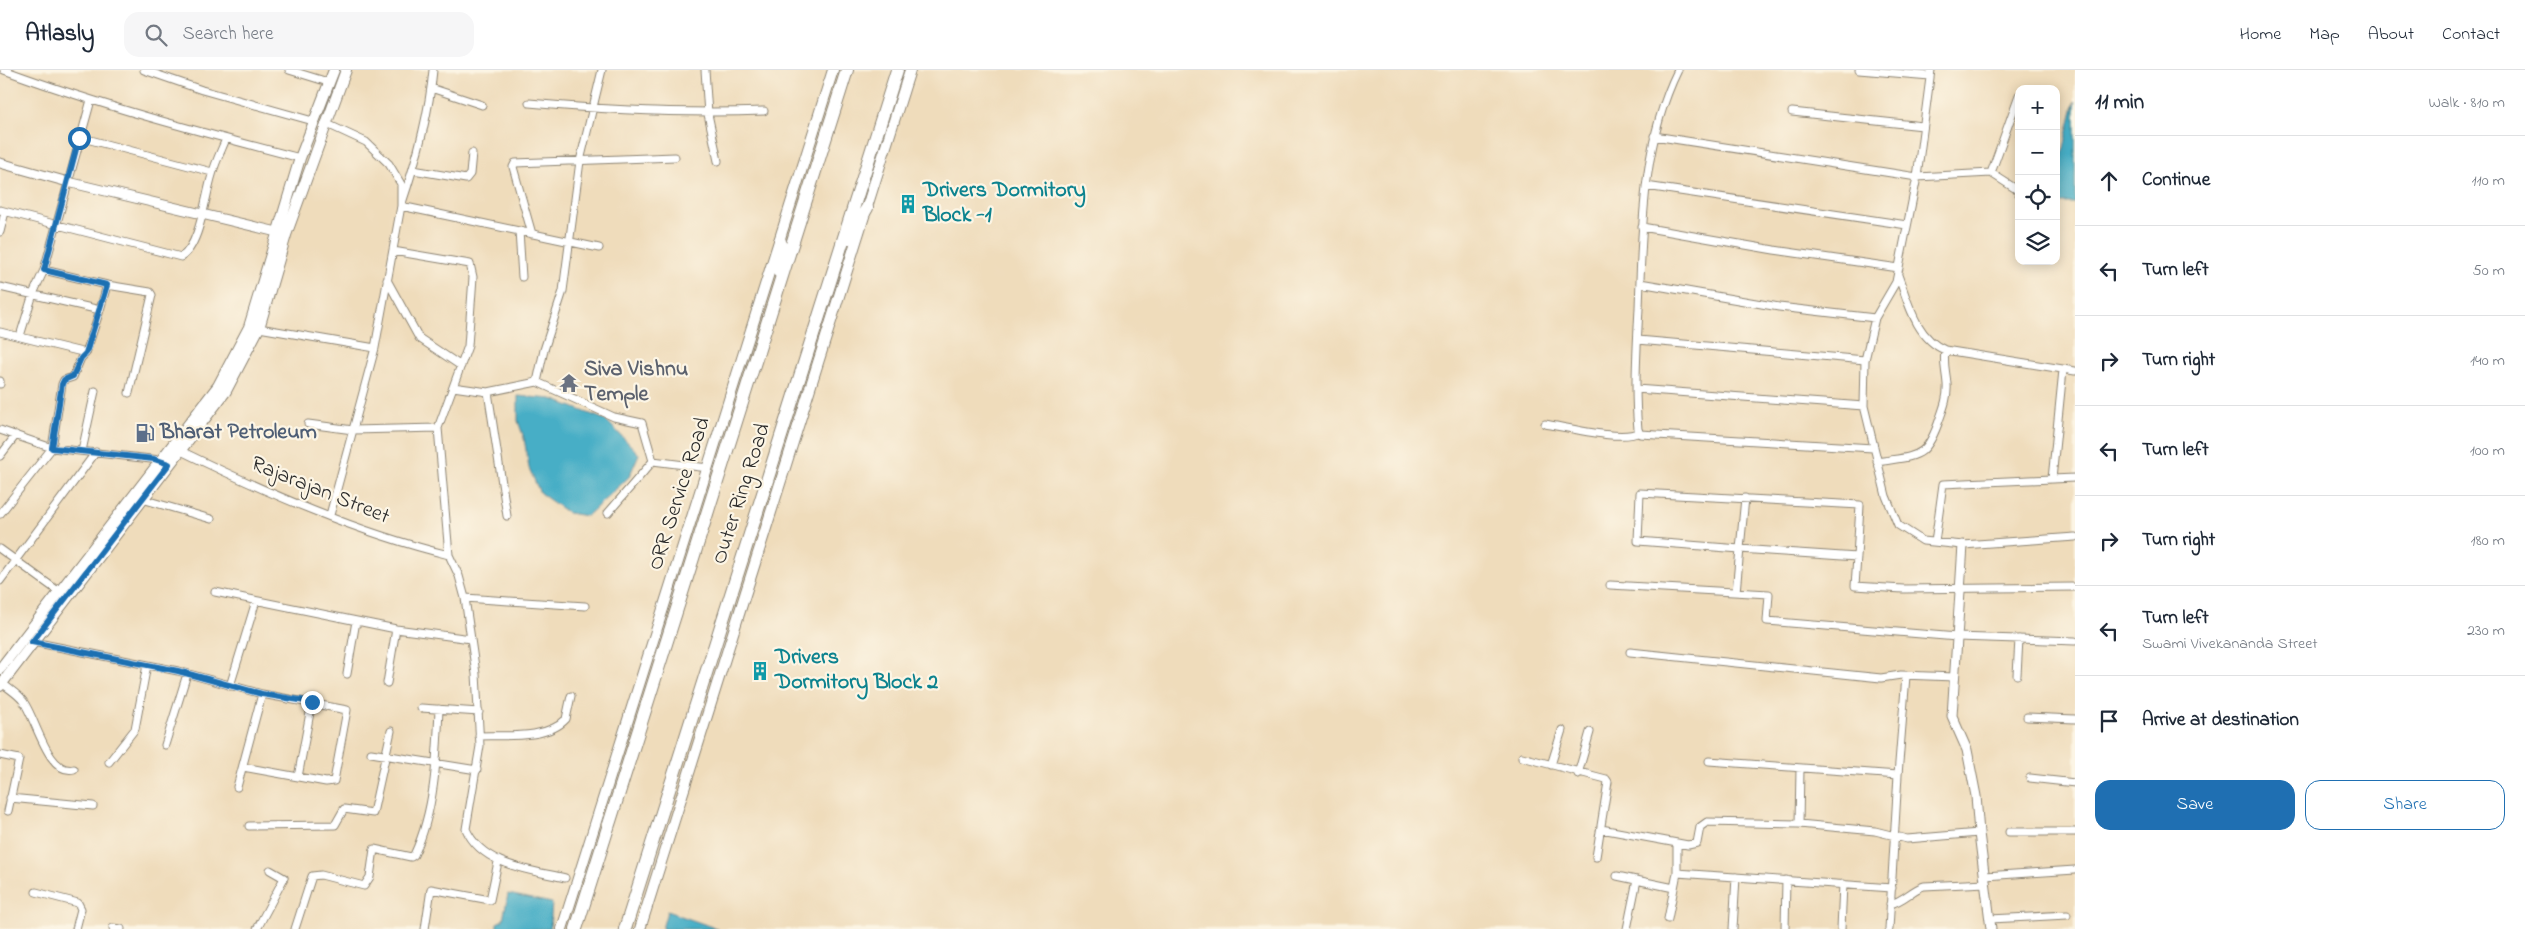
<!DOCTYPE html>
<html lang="en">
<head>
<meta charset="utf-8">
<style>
  body { margin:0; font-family:"Indie Flower",sans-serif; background:#f6f6f7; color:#1f2937 }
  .controls { position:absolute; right:15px; top:15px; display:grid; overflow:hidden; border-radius:10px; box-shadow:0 2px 12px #0003 }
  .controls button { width:45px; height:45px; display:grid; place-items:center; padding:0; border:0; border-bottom:1px solid #e0e1e3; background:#fff; color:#1f2937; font:25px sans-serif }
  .stop { position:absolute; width:15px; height:15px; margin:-11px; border:4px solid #1f6fb2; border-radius:50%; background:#fff }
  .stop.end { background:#1f6fb2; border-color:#fff; box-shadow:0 1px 5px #0008 }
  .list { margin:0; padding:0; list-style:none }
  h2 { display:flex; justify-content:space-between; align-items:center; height:65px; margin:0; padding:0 20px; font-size:21px }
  h2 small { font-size:16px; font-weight:400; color:#747a83 }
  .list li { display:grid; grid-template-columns:32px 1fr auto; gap:15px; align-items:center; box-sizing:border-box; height:90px; padding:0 20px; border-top:1px solid #e0e1e3 }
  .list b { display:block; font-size:19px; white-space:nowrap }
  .list p { margin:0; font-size:16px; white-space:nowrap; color:#747a83 }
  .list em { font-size:16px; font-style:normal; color:#747a83 }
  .actions { display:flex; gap:10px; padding:15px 20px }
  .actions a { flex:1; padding:11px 0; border:1px solid #1f6fb2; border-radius:15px; text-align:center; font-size:18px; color:#1f6fb2 }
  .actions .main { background:#1f6fb2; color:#fff }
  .icon { flex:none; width:28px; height:28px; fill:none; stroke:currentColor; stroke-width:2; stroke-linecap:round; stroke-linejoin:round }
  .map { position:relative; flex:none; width:2075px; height:859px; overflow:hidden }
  header { display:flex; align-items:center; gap:30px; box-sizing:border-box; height:70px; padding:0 25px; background:#fff; border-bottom:1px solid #e0e1e3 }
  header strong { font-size:24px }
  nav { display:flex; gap:28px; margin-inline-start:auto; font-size:18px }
  .search { width:350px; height:45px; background:#f6f6f7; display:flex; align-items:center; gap:12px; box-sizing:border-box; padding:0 18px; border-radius:15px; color:#747a83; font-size:19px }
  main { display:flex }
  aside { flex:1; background:#fff }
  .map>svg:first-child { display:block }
</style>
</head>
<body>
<header>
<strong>Atlasly</strong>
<div class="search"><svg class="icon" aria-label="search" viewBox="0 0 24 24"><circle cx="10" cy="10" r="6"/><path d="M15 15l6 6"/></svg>Search here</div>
<nav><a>Home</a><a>Map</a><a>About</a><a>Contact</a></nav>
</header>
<main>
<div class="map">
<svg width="2075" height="859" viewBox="0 0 2075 859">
  <rect width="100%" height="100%" fill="#fcf5e5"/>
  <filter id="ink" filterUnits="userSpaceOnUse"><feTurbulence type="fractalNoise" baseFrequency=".02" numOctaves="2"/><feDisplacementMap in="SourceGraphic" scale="10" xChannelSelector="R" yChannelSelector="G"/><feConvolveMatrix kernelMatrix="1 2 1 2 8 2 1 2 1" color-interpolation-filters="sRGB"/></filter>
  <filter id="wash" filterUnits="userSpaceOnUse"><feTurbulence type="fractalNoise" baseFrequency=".0096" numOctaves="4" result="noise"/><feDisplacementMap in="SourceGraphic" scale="20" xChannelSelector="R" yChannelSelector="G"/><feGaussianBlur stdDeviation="1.12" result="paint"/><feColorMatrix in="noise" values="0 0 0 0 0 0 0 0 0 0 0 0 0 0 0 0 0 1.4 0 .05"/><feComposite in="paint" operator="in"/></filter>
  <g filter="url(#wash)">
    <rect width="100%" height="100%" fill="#efdcbb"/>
    <path fill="#47aec6" stroke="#396c78" d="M2075 31V133H2056V112Z
      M518 326 552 329 606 350 639 384 629 407 587 446 568 443 540 423 529 398 524 368 518 351Z
      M508 824 552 833 550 859H497V853L503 850Z
      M667 841 718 859H662Z"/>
  </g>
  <g filter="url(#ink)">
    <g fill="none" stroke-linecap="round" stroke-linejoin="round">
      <g stroke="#8d8473" stroke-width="9">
        <path id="minor" d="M4 0C101 36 200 62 300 88
          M144 0 202 20 313 51
          M289 0 328 12
          M433 0C429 46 416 92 401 136L599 178
          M705 0 708 44 718 91
          M1678 0C1642 73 1642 158 1639 238 1637 278 1634 319 1638 359L1640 364 1873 378
          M1859 0 1930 6
          M1931 0 1917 107 1896 212 1875 248 1865 290 1864 336 1886 426 1898 455 1923 471 1963 475 2075 467
          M431 18 482 35
          M529 33C607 40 685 44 764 41
          M1792 42 1923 56
          M325 53 366 72 389 94 401 114V136L375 278 330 445
          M1654 66 1917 107 1991 103 2016 119 2019 124
          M79 67 212 102
          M413 100 466 109 470 104 472 83
          M1991 103 2019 25
          M1646 116 1907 155
          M0 140 181 187C200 176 205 127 212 105 215 93 221 81 226 69
          M1642 157 1774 180 1899 198
          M519 161 522 207
          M0 162 5 142
          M532 164 513 97 515 93 675 87
          M393 181 470 194 473 207 468 276 438 358 449 485 459 506 465 528 476 604 480 676 466 759C482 796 531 800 565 808
          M44 200 107 215
          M1898 205C1908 232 1916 268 1945 280L2075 301
          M387 210 419 268 461 296
          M1640 213 1779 237 1875 248
          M0 217 100 240 107 215 150 222 152 225 129 323
          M259 258 375 278
          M0 262 86 283
          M20 266 33 224 44 200 91 30
          M1638 270 1865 290
          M0 311V314
          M537 312 614 347 642 353 653 391
          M453 317 488 322
          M1636 319 1864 336
          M308 354 353 360 438 358
          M1545 354C1565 357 1623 372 1639 362
          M0 360 52 378 160 390
          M82 381 95 321
          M181 381C265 422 358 463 449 485
          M0 386 16 365
          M1877 392C1918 385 1926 390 1940 348 1944 337 1948 326 1947 314 1946 300 1943 295 1945 280
          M2052 409 2075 408
          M1745 428 1740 479 1638 471 1640 423 1860 435 1857 487
          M142 429 211 449
          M608 443 653 391 708 398
          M0 444 52 378 62 314 64 310 73 307 81 288 86 283 100 240
          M507 446 488 322 537 312 544 280 563 221 580 91 602 0
          M1935 472 1943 414 2052 409 2063 300
          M0 479 58 521
          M0 511 96 382
          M1610 515 1769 524 1767 551 1957 567 2075 571
          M215 522 396 559 471 569
          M1736 522 1740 479 1857 487 1855 516 1903 519 2075 517
          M465 528 585 536
          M33 572 178 601 262 624 347 640 334 711 326 712 243 697
          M1630 582 1881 608 1901 605 1955 607
          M347 604 356 551
          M2017 605 2019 569
          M2 613C9 619 18 624 23 631 36 648 48 706 74 699
          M387 613 396 559
          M230 616 256 531
          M421 638 479 642
          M2027 647 2075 649
          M479 666C505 665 547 670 566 649L571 626
          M165 675 187 604
          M371 683 477 700
          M0 685 19 689 8 741
          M1522 687 1606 709 1608 712 1596 787
          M1709 691 1898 705 1889 859
          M109 692 135 659 147 595
          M1551 695 1562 660
          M1578 704 1590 662
          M1898 705 1906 606
          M298 707 312 632
          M2030 708 2075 713
          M237 717 262 624
          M10 728 93 736
          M1799 754 1800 698
          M249 756 335 755 344 739 373 743 391 661
          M1601 759 1688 775 1697 773 1700 757 1707 752 1799 754 1875 761 1907 769 1979 763
          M2009 762H2075
          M1677 803 1892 818
          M1617 806 1674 818
          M1985 806 2075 800
          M36 822 78 833 81 839 76 859
          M1890 834C1904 831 1911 820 1924 816L1986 813
          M1668 849 1677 803V775
          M1990 849 2067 845
          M113 858 121 859
          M257 859 284 808 270 800
          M295 859 312 806 321 805 364 816 370 807 374 779 411 787 414 785C435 741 437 687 439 639
          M425 859 431 819 490 830 498 792
          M1627 859 1637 810
          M1733 859 1736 807
          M1785 859 1786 810
          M1841 859 1843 814"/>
      </g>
      <g stroke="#8d8473" stroke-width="11">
        <path id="tertiary" d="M0 93 68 112 277 162
          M1963 475 1952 646 1967 680 1976 726 1979 763 1991 859"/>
      </g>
      <g stroke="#8d8473" stroke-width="12">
        <path id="primary" d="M0 599 218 316 249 257 300 88 334 0
          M0 616 226 321 259 258 286 165 346 0
          M562 859 833 0
          M640 859 910 0"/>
      </g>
      <g stroke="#8d8473" stroke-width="14">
        <path id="motorway" d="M849 168 867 138
          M779 202 780 171
          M576 859 847 0
          M625 859 897 0"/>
      </g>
      <use href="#minor" stroke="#fff" stroke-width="7"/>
      <use href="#tertiary" stroke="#fff" stroke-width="9"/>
      <use href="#primary" stroke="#fff" stroke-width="10"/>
      <use href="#motorway" stroke="#fff" stroke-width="12"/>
    </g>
  </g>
  <g fill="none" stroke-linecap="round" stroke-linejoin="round" filter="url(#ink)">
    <path stroke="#1f6fb2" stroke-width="6" d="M79 68 44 200 107 215 86 283 81 288 73 306 64 310 62 314 52 378 154 389 169 394 32 572 178 601 262 624 312 632"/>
  </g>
  <defs>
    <g id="building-bare" transform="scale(1.5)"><path d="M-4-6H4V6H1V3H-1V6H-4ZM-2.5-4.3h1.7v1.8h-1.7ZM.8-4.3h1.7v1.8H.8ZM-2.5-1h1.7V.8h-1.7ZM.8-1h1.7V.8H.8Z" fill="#0f9aa8" stroke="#fcf5e5" stroke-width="2.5" paint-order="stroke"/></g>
    <g id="temple-bare" transform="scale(1.5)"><path d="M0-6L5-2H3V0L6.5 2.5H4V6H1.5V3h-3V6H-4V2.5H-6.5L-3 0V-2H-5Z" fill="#6b7280" stroke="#fcf5e5" stroke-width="2.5" paint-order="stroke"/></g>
    <g id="fuel-bare" transform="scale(1.5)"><path d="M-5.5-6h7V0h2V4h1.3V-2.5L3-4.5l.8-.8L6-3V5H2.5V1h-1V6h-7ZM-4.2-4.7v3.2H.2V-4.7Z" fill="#5c6f8a" stroke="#fcf5e5" stroke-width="2.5" paint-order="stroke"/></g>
  </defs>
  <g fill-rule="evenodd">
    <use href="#building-bare" x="908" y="134"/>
    <use href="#temple-bare" x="569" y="313"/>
    <use href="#fuel-bare" x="145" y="363"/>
    <use href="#building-bare" x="760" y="601"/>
  </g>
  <g text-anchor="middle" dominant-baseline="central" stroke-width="4.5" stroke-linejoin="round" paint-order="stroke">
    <g font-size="22" font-weight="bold" fill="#0d838f" stroke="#fcf5e5" text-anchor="start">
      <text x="923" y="121">Drivers Dormitory<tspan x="923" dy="25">Block -1</tspan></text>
      <text x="775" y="588">Drivers<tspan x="775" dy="25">Dormitory Block 2</tspan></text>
    </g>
    <g font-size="22" font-weight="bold" fill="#5b616d" stroke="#fcf5e5" text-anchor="start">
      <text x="584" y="300">Siva Vishnu<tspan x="584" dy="25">Temple</tspan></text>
    </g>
    <g font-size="22" font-weight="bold" fill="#4e5e75" stroke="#fcf5e5" text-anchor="start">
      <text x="160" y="363">Bharat Petroleum</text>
    </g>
    <g font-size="22" fill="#2b2b2b" stroke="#fcf5e5">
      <text transform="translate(320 421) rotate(22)">Rajarajan Street</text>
      <text transform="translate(680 424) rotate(-72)">ORR Service Road</text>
      <text transform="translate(742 424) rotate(-72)">Outer Ring Road</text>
    </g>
  </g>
</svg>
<div class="controls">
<button>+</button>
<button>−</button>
<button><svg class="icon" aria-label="locate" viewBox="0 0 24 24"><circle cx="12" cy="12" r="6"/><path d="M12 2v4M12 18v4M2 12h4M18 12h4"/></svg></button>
<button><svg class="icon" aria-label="layers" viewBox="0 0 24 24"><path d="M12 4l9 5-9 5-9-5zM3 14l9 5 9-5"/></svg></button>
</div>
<div class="stop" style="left:79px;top:68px"></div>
<div class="stop end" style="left:312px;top:632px"></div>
</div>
<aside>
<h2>11 min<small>Walk · 810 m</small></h2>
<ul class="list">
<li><svg class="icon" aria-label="ahead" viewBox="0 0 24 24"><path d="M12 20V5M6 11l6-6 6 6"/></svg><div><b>Continue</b></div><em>110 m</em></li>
<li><svg class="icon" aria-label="left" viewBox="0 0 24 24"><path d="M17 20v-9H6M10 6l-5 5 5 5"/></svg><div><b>Turn left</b></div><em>50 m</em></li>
<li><svg class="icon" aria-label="right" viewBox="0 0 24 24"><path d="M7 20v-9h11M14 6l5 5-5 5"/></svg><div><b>Turn right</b></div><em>140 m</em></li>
<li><svg class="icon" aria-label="left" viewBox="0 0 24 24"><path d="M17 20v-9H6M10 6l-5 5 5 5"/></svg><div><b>Turn left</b></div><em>100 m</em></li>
<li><svg class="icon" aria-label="right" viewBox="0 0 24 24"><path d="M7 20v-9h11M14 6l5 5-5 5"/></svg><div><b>Turn right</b></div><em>180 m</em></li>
<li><svg class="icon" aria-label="left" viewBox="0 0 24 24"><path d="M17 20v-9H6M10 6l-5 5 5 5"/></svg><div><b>Turn left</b><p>Swami Vivekananda Street</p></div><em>230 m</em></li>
<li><svg class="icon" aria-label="arrive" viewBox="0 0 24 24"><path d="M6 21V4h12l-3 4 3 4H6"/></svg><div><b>Arrive at destination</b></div></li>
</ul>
<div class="actions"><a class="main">Save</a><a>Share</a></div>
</aside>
</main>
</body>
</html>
